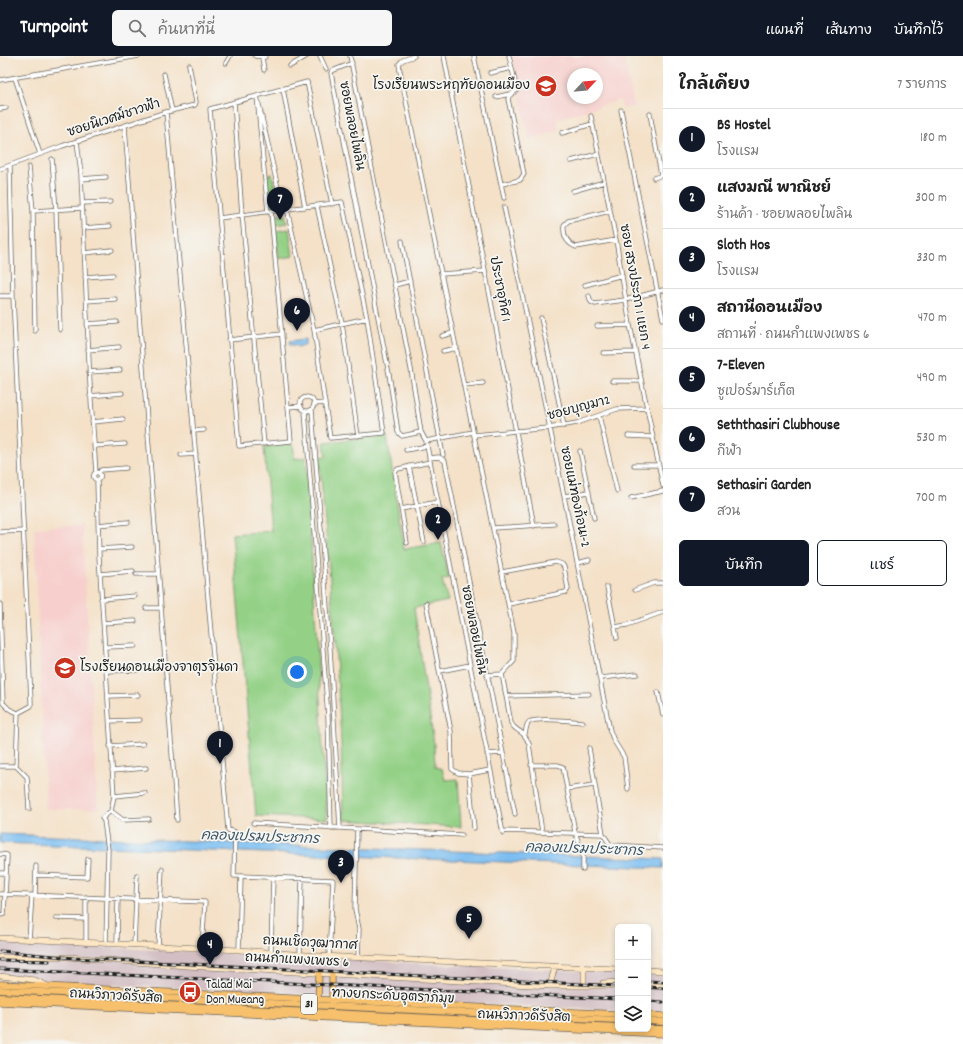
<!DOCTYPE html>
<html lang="th">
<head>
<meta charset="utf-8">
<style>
  body { margin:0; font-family:Dekko,"Playpen Sans Thai",sans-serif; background:#f6f6f6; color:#222 }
  .controls { position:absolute; right:12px; bottom:12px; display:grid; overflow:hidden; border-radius:6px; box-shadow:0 2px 6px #0003 }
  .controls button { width:36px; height:36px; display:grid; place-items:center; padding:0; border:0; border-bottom:1px solid #e0e0e0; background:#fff; color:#222; font:20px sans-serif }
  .compass { position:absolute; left:567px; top:12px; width:36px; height:36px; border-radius:50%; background:#fff; box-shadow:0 2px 6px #0003; rotate:64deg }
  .you { position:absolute; left:297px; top:616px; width:14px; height:14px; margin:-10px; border:3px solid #fff; border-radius:50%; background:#1a73e8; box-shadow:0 0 0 6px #1a73e833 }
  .badge { display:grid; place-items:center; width:26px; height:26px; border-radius:50%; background:#111827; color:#fff; font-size:13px; font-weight:700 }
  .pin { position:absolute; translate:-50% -33px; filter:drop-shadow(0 1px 2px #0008) }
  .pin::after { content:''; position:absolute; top:21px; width:14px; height:12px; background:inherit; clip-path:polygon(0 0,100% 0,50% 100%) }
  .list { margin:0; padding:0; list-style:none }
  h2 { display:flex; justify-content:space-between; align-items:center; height:52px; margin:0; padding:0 16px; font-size:17px }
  h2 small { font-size:13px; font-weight:400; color:#767676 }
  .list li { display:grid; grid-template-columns:26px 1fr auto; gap:12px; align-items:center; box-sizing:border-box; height:60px; padding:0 16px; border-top:1px solid #e0e0e0 }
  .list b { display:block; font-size:15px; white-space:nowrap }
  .list p { margin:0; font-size:13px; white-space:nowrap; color:#767676 }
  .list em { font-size:13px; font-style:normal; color:#767676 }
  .actions { display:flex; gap:8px; padding:12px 16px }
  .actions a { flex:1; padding:9px 0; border:1px solid #111827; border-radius:6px; text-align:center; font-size:14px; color:#111827 }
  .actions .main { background:#111827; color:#fff }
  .icon { flex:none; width:22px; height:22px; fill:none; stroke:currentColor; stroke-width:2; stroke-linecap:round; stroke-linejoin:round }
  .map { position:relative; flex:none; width:663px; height:988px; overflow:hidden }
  header { display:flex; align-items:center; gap:24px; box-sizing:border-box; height:56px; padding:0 20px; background:#111827; color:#fff }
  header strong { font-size:19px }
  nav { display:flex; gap:22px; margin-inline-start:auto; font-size:14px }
  .search { width:280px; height:36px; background:#f6f6f6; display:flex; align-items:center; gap:10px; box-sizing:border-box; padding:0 14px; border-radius:6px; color:#767676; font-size:15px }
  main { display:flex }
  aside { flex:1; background:#fff }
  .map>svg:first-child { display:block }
</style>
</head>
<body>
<header>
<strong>Turnpoint</strong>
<div class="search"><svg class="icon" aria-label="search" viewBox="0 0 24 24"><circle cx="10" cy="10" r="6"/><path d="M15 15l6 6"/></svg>ค้นหาที่นี่</div>
<nav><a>แผนที่</a><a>เส้นทาง</a><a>บันทึกไว้</a></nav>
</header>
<main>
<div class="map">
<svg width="663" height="988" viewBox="0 0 663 988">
  <rect width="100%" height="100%" fill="#f6f6f2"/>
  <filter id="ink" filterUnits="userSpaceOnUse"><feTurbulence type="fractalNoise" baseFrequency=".025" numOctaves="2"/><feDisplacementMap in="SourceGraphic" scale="8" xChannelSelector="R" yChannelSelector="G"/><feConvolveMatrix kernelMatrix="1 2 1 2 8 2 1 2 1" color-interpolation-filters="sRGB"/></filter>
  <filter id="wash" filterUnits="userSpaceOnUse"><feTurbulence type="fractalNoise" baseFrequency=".012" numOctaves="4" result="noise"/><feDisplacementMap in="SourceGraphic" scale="16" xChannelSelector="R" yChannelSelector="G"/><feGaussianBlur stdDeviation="0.9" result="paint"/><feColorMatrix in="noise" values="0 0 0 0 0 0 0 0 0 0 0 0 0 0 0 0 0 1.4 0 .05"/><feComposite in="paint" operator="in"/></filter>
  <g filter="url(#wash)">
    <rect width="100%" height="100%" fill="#f4e1c8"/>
    <path fill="#f7d0cd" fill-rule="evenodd" d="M512 0H624L634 50 623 53 620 44 557 63 559 75 529 83ZM573 18H597V42H573Z
      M82 469 98 753H46L34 472Z"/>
    <path fill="#d2bec3" d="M0 886 618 917V955L0 923Z
      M648 919 663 920V957L648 956Z"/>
    <path fill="#94d187" stroke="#587652" d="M272 118 279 152 269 153 267 119Z
      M285 158 287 167 275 169 274 160Z
      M289 173 293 200 279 203 276 175Z
      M387 380 404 493 441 487 449 522 442 524 448 545 414 552 434 688 435 711 442 713 445 724 458 723 461 771 343 764C342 643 330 522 319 401L326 400 324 386Z
      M293 388 295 403 306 401 327 763 256 760 232 478 271 475 264 391Z"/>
    <path fill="#7bbef1" stroke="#4c6d86" d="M306 283V288L298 291 296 289H290V285Z
      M0 778 663 803V812L0 787Z"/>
  </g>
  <g filter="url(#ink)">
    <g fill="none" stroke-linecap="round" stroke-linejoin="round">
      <g stroke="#686158" stroke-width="5">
        <path id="minor" d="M255 0 265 1
          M320 0 326 13
          M350 0 411 313 421 376 426 385 503 777
          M414 0 403 4 399 8 400 15 514 577V605L502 618 511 667C516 677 523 672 529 688L542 776
          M444 0 534 470
          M474 0 504 142
          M262 1 264 14
          M226 7 230 0
          M352 7 332 15 331 17 389 318 398 376 402 380 421 376
          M290 10 307 0
          M490 17 512 12
          M164 18 172 55
          M15 22 40 98
          M0 24 139 0
          M283 33 305 151
          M496 41 510 38
          M234 46 242 159 264 388
          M0 53 6 52
          M621 54 663 263
          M166 56 228 774 235 776 234 820H241
          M650 58 661 119
          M591 60 616 184 630 269 663 430
          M125 71 177 764
          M562 77 592 68
          M77 85 81 118 90 329 96 417
          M52 103 56 154 60 274
          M571 105 598 98
          M29 111 33 155 35 275
          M0 113 62 90 166 56 195 49 196 46 189 9
          M654 122 662 119
          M81 123 106 121
          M502 128 520 124 524 118 508 43 509 40 517 34 509 0
          M573 135 604 126
          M82 147 110 146
          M317 150 342 267 358 380
          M504 151 564 440 610 675 614 685 624 701 628 733
          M33 155 82 152
          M610 155 568 165 564 169C563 179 566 187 576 191L616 184
          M268 156 257 40 283 154
          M271 156 291 385 239 390 210 53 307 26 332 148
          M219 162 342 146 367 262 384 377 330 382 314 274 287 153
          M83 172 110 170
          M402 185 443 399
          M84 197 112 194
          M441 218 485 215
          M85 221 113 219
          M395 229 410 225
          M585 229 622 219
          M0 240H13
          M589 240 591 246 595 248 625 244 663 234
          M86 245 115 243
          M541 262 564 370
          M87 268 117 266
          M597 270 630 269
          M314 274 367 262
          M442 280 453 277
          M229 284 282 278
          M88 294 119 291
          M443 295 457 292
          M603 297 635 296
          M89 316 120 314
          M612 325H641
          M464 329 483 327
          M90 340 122 337
          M300 348a7 7 0 1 1 14 0a7 7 0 1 1-14 0Z
          M314 348 325 347
          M288 351 301 350
          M312 354 330 592 340 772
          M305 355 328 661 331 772
          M599 360 617 435
          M92 366 123 363
          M194 375 204 374
          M474 379 549 372 577 367 617 353 647 352
          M628 380 652 381
          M426 385 473 376
          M94 390 125 388
          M406 394 427 390
          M580 395 594 462
          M181 399 196 398
          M429 402 439 401 445 405 515 758
          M634 409H658
          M409 410 424 486
          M93.5 420a3.5 3.5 0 1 1 7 0a3.5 3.5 0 1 1-7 0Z
          M99 417 101 414 126 412
          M97 424 99 500 114 740 111 755 102 762 104 765 108 794 106 888
          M564 440 589 436
          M631 442 663 435
          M401 453 438 446
          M98 469 128 466
          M494 472 554 468
          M0 476 24 475
          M407 487 395 416 398 413 430 406
          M99 493 132 491
          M578 507 589 504
          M502 516 556 506 562 508 564 511 568 533 566 536 509 548
          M100 518 133 515
          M136 518H158
          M607 531 617 582
          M635 534 654 527H663
          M101 543 135 540
          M426 547 451 675 452 713 458 717 469 718 474 772
          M0 548 3 647 9 653 18 657 31 650V645L13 240 10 110
          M146 552H161
          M103 567 135 565
          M615 571 627 569 663 556
          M105 591 135 590
          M106 615 138 614
          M440 615 470 609
          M487 619 502 618
          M601 622 637 618
          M658 636 663 659
          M108 640 138 639
          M506 640 589 638
          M18 657 16 710 27 721 29 753
          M109 665 140 664
          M525 678C526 675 526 668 529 666 536 661 572 665 583 666
          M110 690 143 688
          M589 692 603 778
          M487 698 502 697
          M531 709H558L563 711 575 776 583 799V814
          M0 710H16
          M112 715 146 712
          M469 718 490 714
          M567 733 594 729
          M114 740 145 737
          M111 755 123 764 149 763
          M253 767 462 779
          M357 773 355 853 359 873 358 902
          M502 775 603 778 609 787 613 789 663 792
          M0 798 7 799V802L4 858 0 859
          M0 817H6
          M36 819 87 821 88 803
          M0 838 205 846 202 892
          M35 839 36 810
          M56 862 86 863
          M29 884 32 839
          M86 887V841
          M117 888 118 842
          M134 889 137 819
          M158 891 162 813
          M239 894 241 820 333 824 329 900
          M271 897 273 821
          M300 898 302 823"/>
      </g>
      <g stroke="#686158" stroke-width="6">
        <path id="secondary" d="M0 882 239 894 320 900 618 913
          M0 901H68L187 910 550 930H618
          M648 914 663 915
          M0 920 35 924 48 930
          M603 927 618 926
          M648 927H663
          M584 929V912
          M550 930 555 910
          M648 930 663 931"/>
      </g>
      <g stroke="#686158" stroke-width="7">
        <path id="trunk" d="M0 928 618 958
          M318 944 319 918
          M332 945V918
          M0 946C221 958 442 969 663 978
          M648 959 663 960"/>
      </g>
      <g stroke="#686158" stroke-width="8">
        <path id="motorway" d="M0 934 618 964
          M0 941 618 971
          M648 965 663 966
          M648 973H663"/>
      </g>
      <use href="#minor" stroke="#fff" stroke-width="3.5"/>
      <use href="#secondary" stroke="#fce6c4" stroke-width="5"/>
      <use href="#trunk" stroke="#f7c06c" stroke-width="5.5"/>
      <use href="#motorway" stroke="#f7c06c" stroke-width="6"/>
      <g stroke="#1c1c1c" stroke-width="3">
        <path id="rail" d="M0 895 74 902 618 930
          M0 904 49 905
          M0 913 618 943
          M648 925 663 926
          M648 931 663 932
          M648 945 663 946"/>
      </g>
      <use href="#rail" stroke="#f6f6f2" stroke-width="1.5" stroke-dasharray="4.5" stroke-linecap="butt"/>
    </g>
  </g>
  <defs>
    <g id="school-disc" transform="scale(1.15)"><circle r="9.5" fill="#c8321e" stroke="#f6f6f2"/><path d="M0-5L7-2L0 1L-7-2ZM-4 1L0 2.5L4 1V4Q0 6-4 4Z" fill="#fff"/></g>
    <g id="bus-disc" transform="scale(1.15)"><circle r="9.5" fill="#c8321e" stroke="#f6f6f2"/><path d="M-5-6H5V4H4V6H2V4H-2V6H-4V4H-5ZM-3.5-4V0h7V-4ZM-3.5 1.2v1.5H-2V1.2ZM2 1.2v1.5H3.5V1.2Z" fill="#fff"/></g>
  </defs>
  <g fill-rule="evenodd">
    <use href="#school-disc" x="546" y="30"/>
    <use href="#school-disc" x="65" y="612"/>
    <use href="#bus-disc" x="190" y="936"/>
  </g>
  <g text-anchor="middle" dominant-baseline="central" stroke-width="3.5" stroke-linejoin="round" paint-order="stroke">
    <rect fill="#f6f6f2" stroke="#5d5d5c" stroke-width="1" x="301" y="938" width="16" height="20" rx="3"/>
    <g font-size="12" font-weight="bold" fill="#1c1c1c">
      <text x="309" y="948">31</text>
    </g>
    <g font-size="13" fill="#1c1c1c" stroke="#f6f6f2" text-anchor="start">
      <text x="530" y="30" text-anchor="end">โรงเรียนพระหฤทัยดอนเมือง</text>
      <text x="80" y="612">โรงเรียนดอนเมืองจาตุรจินดา</text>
      <text x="206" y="929">Talad Mai<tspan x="206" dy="15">Don Mueang</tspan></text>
    </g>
    <g font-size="13" fill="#1c1c1c" stroke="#f6f6f2">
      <text transform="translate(114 63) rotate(-18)">ซอยนิเวศม์ชาวฟ้า</text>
      <text transform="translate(351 70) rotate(79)">ซอยพลอยไพลิน</text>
      <text transform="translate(634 231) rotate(80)">ซอย สรงประภา 1 แยก 4</text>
      <text transform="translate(499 233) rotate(79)">ประชาอุทิศ 1</text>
      <text transform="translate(579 353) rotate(-15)">ซอยบุญมา2</text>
      <text transform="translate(574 441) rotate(78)">ซอยแม่ทองก้อน1-2</text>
      <text transform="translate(473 574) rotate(79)">ซอยพลอยไพลิน</text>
      <text transform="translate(310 888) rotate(3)">ถนนเชิดวุฒากาศ</text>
      <text transform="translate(297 905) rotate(3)">ถนนกำแพงเพชร 6</text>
      <text transform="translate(116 941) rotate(3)">ถนนวิภาวดีรังสิต</text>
      <text transform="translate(393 941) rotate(3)">ทางยกระดับอุตราภิมุข</text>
      <text transform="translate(524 961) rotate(2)">ถนนวิภาวดีรังสิต</text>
    </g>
    <g font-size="14" font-style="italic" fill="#3d5567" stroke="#f6f6f2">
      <text transform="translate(260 782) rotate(2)">คลองเปรมประชากร</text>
      <text transform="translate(584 794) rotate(2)">คลองเปรมประชากร</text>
    </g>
  </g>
</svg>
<div class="controls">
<button>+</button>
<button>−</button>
<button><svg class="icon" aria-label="layers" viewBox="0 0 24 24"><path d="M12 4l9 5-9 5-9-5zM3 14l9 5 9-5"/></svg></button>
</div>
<svg class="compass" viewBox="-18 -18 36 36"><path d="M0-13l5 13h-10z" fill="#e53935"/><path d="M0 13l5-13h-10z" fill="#767676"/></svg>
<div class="you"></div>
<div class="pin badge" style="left:220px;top:708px">1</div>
<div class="pin badge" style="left:438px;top:484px">2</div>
<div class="pin badge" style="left:341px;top:827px">3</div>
<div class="pin badge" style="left:210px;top:909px">4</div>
<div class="pin badge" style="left:469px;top:883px">5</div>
<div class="pin badge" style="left:297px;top:275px">6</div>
<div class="pin badge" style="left:280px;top:164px">7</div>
</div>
<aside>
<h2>ใกล้เคียง<small>7 รายการ</small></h2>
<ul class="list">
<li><span class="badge">1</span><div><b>BS Hostel</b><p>โรงแรม</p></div><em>180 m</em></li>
<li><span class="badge">2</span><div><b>แสงมณี พาณิชย์</b><p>ร้านค้า · ซอยพลอยไพลิน</p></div><em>300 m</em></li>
<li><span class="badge">3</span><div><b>Sloth Hos</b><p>โรงแรม</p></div><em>330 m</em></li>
<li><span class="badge">4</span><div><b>สถานีดอนเมือง</b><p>สถานที่ · ถนนกำแพงเพชร 6</p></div><em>470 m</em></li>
<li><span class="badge">5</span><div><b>7-Eleven</b><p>ซูเปอร์มาร์เก็ต</p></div><em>490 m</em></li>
<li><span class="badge">6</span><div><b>Seththasiri Clubhouse</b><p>กีฬา</p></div><em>530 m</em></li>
<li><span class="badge">7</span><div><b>Sethasiri Garden</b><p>สวน</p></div><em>700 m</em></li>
</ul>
<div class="actions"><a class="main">บันทึก</a><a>แชร์</a></div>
</aside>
</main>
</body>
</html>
